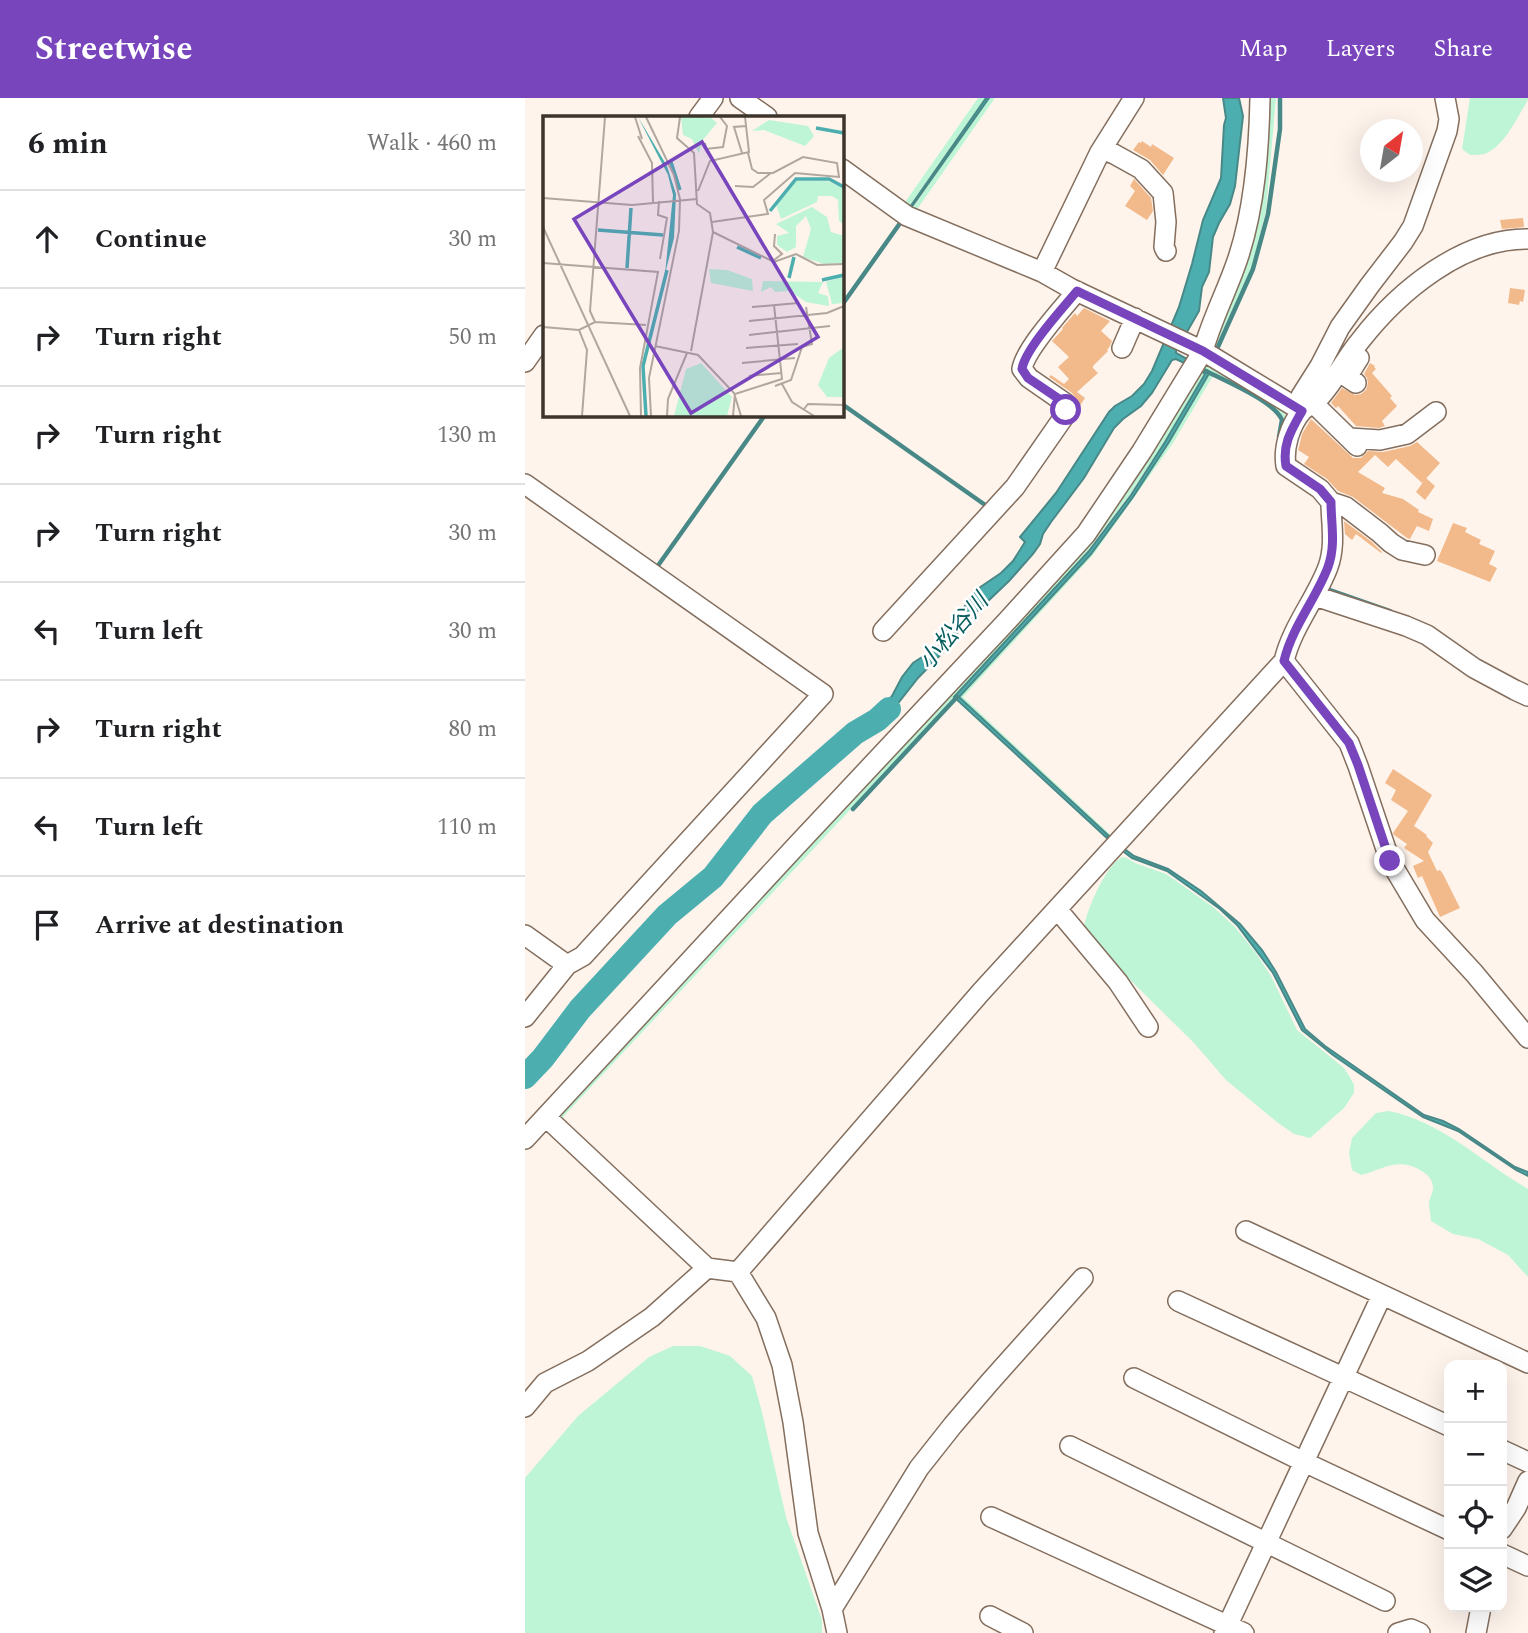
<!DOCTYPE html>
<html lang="en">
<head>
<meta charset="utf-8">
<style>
  body { margin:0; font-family:Spectral,"Noto Sans JP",serif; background:#f2f2f2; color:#202124 }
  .controls { position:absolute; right:21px; bottom:21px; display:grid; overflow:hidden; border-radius:14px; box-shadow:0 7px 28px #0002 }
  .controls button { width:63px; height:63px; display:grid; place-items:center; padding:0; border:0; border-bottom:2px solid #e0e0e0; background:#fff; color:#202124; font:35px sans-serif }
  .compass { position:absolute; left:835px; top:21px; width:63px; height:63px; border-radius:50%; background:#fff; box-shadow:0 7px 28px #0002; rotate:31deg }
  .stop { position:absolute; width:21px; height:21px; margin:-16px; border:5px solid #7845bd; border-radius:50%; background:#fff }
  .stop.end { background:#7845bd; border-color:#fff; box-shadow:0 2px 7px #0008 }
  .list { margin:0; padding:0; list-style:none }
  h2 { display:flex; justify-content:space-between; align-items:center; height:91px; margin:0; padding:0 28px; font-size:30px }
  h2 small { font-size:23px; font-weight:400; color:#757577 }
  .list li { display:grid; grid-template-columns:46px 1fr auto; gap:21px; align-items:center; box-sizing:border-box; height:98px; padding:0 28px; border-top:2px solid #e0e0e0 }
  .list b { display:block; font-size:26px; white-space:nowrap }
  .list em { font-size:23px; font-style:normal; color:#757577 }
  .icon { flex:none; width:38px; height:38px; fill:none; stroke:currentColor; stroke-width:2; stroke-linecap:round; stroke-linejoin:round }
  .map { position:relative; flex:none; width:1003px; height:1535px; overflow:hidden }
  header { display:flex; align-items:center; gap:42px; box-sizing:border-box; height:98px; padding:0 35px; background:#7845bd; color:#fff }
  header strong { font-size:33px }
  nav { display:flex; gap:38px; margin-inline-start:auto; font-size:24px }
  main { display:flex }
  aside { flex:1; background:#fff }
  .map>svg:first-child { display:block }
</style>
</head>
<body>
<header>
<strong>Streetwise</strong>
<nav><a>Map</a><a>Layers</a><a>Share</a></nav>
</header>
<main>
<aside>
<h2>6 min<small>Walk · 460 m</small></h2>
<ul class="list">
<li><svg class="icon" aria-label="ahead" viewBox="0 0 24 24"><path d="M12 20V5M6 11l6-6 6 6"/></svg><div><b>Continue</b></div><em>30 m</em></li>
<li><svg class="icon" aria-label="right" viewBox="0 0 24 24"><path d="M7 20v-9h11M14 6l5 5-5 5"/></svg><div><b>Turn right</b></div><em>50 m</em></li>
<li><svg class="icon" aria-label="right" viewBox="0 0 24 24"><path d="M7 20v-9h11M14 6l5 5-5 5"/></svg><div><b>Turn right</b></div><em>130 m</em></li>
<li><svg class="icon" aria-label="right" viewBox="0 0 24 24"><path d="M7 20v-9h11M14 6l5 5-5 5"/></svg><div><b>Turn right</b></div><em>30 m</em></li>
<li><svg class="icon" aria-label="left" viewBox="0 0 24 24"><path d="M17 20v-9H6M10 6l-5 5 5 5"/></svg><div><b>Turn left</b></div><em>30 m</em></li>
<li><svg class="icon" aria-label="right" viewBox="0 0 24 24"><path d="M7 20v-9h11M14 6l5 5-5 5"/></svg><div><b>Turn right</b></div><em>80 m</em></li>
<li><svg class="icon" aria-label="left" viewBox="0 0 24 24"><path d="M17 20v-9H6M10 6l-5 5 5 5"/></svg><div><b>Turn left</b></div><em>110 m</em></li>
<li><svg class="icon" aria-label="arrive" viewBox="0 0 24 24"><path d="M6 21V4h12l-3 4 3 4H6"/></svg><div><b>Arrive at destination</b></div></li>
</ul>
</aside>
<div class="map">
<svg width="1003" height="1535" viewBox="0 0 1003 1535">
  <rect width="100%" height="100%" fill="#fef4ec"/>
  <path fill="#bdf5d6" d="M453 0H460L381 113 376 110Z
    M464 0H470L388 117 384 115Z
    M738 0H751L741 113 727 169 688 254 686 251 716 159Z
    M945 0H1003V2C993 18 980 47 962 55 957 57 951 57 945 57L937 51Z
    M681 260 714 280 753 307 759 313 761 322 757 354 759 367 766 375 797 400 803 411 805 432 804 452 799 473 791 487 786 486C791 478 797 470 800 461 804 445 801 426 801 409L799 404C788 392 766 381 758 367 751 354 757 338 758 324 760 308 704 283 689 276L648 345 568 457 438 599 590 741 589 742 435 599 567 456 608 399 646 342 685 274 677 269 675 273 679 276 641 341 605 396 556 462 429 599 409 622 37 1020 32 1016 326 692 543 459C592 401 630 336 668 270L675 263Z
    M597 759 602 760 610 765 641 776 688 809 710 829 730 854 746 878 772 932 819 970 826 981 829 987V995L819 1010 785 1040 769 1036 752 1024 701 982 669 945 581 858 559 829C562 811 581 767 597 759Z
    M864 1013C917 1024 957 1064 1003 1091V1179L983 1157 953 1141 928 1136 906 1123C906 1118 904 1112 904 1106 904 1101 908 1095 908 1090 908 1081 902 1076 895 1072 873 1059 858 1071 836 1077L827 1072 824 1055 827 1040 851 1015Z
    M148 1248H175L205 1258 227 1278 237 1314 261 1419 297 1522V1535H0V1380L53 1318 124 1259Z"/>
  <path fill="#4daeaf" stroke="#488988" stroke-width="2" d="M461 0H464L383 114 378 119Z
    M698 0H714L718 18 710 88 705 106 694 125 688 139 684 174 677 189 674 213 651 253V255L664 262 661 266 651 261 647 262 627 295 616 308 598 321 589 330 559 380 526 424 518 436 515 446 508 456 484 483 438 527 421 551 393 580 359 623 348 632 335 636 344 619 354 614 367 598 377 579 388 565 414 548 418 543 425 527 454 490 476 475 488 463 500 444 495 439 531 395 584 314 590 308 607 298 619 286 627 273 654 209 667 166 678 122 696 80 699 27 701 20Z
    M677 270 685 274 644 344 608 399 566 456 434 599 584 738 582 740 429 599 564 453 606 397 640 344 680 276 676 273Z
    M597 749 609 758 643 771 676 793 715 826 737 852 751 874 780 931 800 948 899 1017 918 1023 934 1031 990 1069 1003 1074V1078L991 1072 933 1033 898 1019 808 957 777 932 748 875 712 827 695 811 642 773 607 760 595 751Z"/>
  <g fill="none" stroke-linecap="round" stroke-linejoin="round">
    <path stroke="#488988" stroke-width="4.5" d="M317 207 378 121
      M692 251 728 171 743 116 755 31V0
      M681 273C700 283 749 303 757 322L754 339
      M317 306 463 409
      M132 469 240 317
      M802 491 865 513
      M328 711 432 599"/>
    <path stroke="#4daeaf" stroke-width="24" d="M0 979 18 960 55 911 142 817 188 779 237 716 330 635 352 622 364 611"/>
  </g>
  <path fill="#f2b98a" d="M617 43 626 49 627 46 649 60 638 77 625 62 608 52 614 44 616 45Z
    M609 81 626 100 628 113 622 122 600 108 610 93 605 88Z
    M998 120 999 129 977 131 975 122Z
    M985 190 1000 192 998 204 995 203 994 207 983 205Z
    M559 210 585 223 576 233 587 243 585 248 582 252 583 253 568 268V270L573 275 552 294 560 300 554 309 553 304 547 295 524 279 526 277 539 286 544 281 533 269 544 259 527 243 538 231 537 230 550 215 552 218Z
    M845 265 850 268 849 269 851 271 847 275 867 298 865 300 872 308 857 323 860 328 854 330 831 328 813 308 811 310 806 305 817 290 830 297 836 296 841 292 843 285 842 280 839 276Z
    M786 321 828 360H836L843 353 858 354 885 348 892 344 915 365 897 385 871 361 863 369 850 357 833 374 860 390 857 395 878 401 894 412 893 414 908 421 904 433 892 428 885 441 882 440 828 399 813 393 802 381 779 366 784 359 773 352 774 349 777 336Z
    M901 380 910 388 900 402 891 394Z
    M819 423 847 444 857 454 856 455 831 436 827 442 820 436Z
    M928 425 942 430 940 434 956 442 954 446 970 453 964 466 972 470 965 484 912 463Z
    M868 671 907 697 889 728 902 737 901 738 908 745 903 754 912 773 915 772 918 776 935 810 915 819 897 778 893 780 888 768 899 763 879 750 882 746 869 737 868 735 883 713 866 702 871 692 860 685Z"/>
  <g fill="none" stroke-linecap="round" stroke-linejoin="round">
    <g stroke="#846e5d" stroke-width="22">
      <path id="minor" d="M215 0 242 19
        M174 19 188 0
        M577 51 589 56 616 71 638 95 641 124 639 149 641 153
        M317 71 382 118 517 174 547 191 678 253 777 313
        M517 174 575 54 609 0
        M597 250 610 220
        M0 264 19 237
        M831 285 822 279 834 260
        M788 305 832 348
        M777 313 776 298 795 268 815 229 845 187 878 144 888 128 922 33 924 21 920 0
        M825 340 855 342 882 336 911 314
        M0 386 298 596 58 858 42 867 0 919
        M806 404 821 409 855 435 866 445 877 452 900 457
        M790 498 881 528 902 537 949 570 990 592 1003 598
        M358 533 490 389 538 320 542 309 540 305 504 280 497 271C500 251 538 210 552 193
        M759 563 824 645 833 668 865 763 900 822 949 875 1003 940
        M532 811 593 884 623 929
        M0 837 42 867
        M21 1019 182 1170 213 1174 241 1220 257 1267 268 1324 283 1435 307 1511 312 1535
        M0 1041 272 747 482 523 561 436 617 353 678 253C687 220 704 189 714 157 730 107 734 52 735 0
        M721 1133 1003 1265
        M213 1174 456 894 759 563C767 529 791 501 803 469 811 447 806 426 806 404L795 391 761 368C758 350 765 327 777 313 782 308 790 305 794 300 810 283 820 261 835 243 873 194 937 140 1003 141
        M653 1203 924 1328
        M609 1280 779 1364 924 1432
        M0 1309 20 1285 63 1263 127 1219 182 1170
        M545 1348 860 1503
        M977 1352 1003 1364
        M466 1419 719 1535
        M977 1431 991 1410 1003 1383
        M977 1456 1003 1468
        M307 1511 394 1370 428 1327 464 1285 558 1180
        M465 1518 498 1535
        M699 1535 857 1197
        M873 1535 886 1531 895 1535
        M951 1535 956 1509"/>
    </g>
    <use href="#minor" stroke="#fff" stroke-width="19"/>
  </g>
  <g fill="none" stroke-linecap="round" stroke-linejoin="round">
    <path stroke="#7845bd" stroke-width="9" d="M541 312 542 309 540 305 503 280 497 271C500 251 538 210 552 193L678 253 777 313C767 331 757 346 761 368L795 391 806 404C806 426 811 447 803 469 791 501 767 529 759 563L824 645 833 667 865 763"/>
  </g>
  <g text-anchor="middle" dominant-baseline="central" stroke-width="5" stroke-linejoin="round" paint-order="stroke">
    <g font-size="23" font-style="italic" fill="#095e5f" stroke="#fff">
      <text transform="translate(429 534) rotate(-49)">小松谷川</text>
    </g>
  </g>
  <g transform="translate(18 18)">
    <rect width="301" height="301" fill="#fef4ec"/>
    <path d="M138 1H167L174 7 159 25 156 38 149 23 140 19ZM226 4 265 10 271 20 262 30 221 14 209 15ZM253 65H284L301 72V109L296 105 295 84 289 80H275L274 86 238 103 233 88ZM269 91 284 101 288 116 301 120V147L281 148 260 141 268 113 263 100 253 110V131L244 136 234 129V120L246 117 233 108ZM166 153 184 154 209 163 210 175 168 167ZM301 160V187L289 188 283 166ZM220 165 280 166 275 177 285 180 286 190 263 186 247 175 232 176 228 171 218 176ZM301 231V281H284L275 269 286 242ZM158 247 189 281 184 300H131L143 253Z" fill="#bdf5d6"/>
    <path d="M95 1 124 50 133 78 131 122 122 158 130 79 125 59Z" fill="#4daeaf"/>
    <path fill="none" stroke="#4daeaf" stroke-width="3.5" d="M273 12 301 17M128 46 137 74M227 95 253 63H286L301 71M55 114 120 119M194 131 218 142M84 152 88 92M246 162 251 141M279 164 301 159M103 300 100 250 124 154"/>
    <path fill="none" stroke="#b1a79f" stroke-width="2" d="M92 1 99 23M103 1 131 59 137 83 136 115 106 262 108 300M137 1 134 22 151 37 154 88 167 97 170 116 148 235M95 20 109 47 110 86M162 27 163 33 180 31 184 10 177 1M199 37 191 11 203 10M192 70 210 71 228 57M155 75 167 45 206 36 202 1M0 82 89 89 154 83M116 85 115 99 124 102 117 143M169 106 225 98 221 84 252 57 296 61 294 47 260 41 230 57H215L209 53 205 37M0 111 87 300M170 116 231 146 253 138 274 149 301 148M231 144 239 138 231 130 232 118M0 147 115 156 97 252 98 300M209 191 255 187M206 205 284 197 301 190M52 206 47 195 62 1M0 211 36 214 52 206 103 209M36 214 44 234 39 300M206 219 287 210M112 230 155 239 191 277 198 300M203 232 255 228M199 247 252 242M206 260 238 257M239 268 249 286 271 300M232 270 248 264 259 231 269 228 263 191M261 293 265 288 301 289M124 300 125 283 144 237M190 300 192 278 239 263 231 189"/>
    <path fill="#7845bd" fill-opacity="0.15" stroke="#7845bd" stroke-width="3.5" d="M159 26 275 221 148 297 31 103Z"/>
    <rect width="301" height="301" fill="none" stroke="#3d342c" stroke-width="3.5"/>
  </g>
</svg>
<div class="controls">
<button>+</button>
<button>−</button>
<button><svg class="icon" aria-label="locate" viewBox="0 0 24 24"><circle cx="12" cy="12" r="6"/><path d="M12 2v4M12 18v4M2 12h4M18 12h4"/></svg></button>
<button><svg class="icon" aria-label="layers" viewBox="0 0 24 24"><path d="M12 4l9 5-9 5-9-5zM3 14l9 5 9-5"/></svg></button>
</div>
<svg class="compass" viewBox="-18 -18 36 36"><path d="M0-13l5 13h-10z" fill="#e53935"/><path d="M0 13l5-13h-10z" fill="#757577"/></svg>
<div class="stop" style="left:541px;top:312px"></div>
<div class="stop end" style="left:865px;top:763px"></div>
</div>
</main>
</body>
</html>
